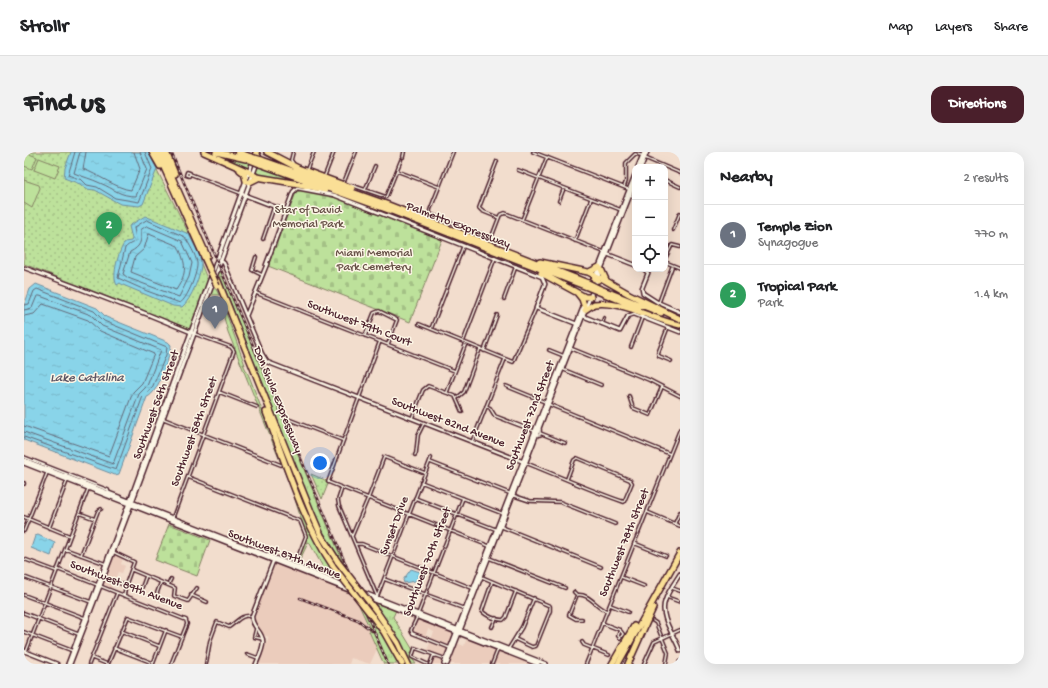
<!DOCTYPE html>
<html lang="en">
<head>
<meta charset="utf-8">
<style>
  body { margin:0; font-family:"Gochi Hand",sans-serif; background:#f2f2f2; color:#202124 }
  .controls { position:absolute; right:12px; top:12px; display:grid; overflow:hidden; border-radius:8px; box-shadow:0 4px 16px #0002 }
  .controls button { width:36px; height:36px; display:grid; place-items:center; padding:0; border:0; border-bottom:1px solid #e0e0e0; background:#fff; color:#202124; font:20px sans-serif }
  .you { position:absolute; left:296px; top:311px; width:14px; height:14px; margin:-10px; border:3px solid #fff; border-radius:50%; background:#1a73e8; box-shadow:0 0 0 6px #1a73e833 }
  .badge { display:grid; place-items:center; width:26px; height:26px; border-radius:50%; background:#4a1f2b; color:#fff; font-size:13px; font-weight:700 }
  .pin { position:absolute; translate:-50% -33px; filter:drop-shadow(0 1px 2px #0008) }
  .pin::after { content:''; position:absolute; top:21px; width:14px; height:12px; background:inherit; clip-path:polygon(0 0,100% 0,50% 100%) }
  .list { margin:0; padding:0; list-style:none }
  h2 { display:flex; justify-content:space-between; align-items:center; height:52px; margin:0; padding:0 16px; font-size:17px }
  h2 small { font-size:13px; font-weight:400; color:#757577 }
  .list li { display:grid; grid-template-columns:26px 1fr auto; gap:12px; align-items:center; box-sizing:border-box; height:60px; padding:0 16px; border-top:1px solid #e0e0e0 }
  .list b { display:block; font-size:15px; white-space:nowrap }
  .list p { margin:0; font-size:13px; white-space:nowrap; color:#757577 }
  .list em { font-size:13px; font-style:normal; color:#757577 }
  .icon { flex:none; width:22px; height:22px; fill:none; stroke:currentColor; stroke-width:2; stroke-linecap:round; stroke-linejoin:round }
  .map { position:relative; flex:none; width:656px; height:512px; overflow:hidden; border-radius:12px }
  header { display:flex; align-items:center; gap:24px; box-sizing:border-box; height:56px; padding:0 20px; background:#fff; border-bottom:1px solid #e0e0e0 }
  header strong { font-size:19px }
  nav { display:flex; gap:22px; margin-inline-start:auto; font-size:14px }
  .intro { display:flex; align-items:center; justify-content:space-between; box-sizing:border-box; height:96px; padding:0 24px }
  h1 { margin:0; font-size:28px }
  .button { padding:10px 18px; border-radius:12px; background:#4a1f2b; color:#fff; font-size:14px; font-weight:700 }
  main { display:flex; gap:24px; padding:0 24px }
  aside { flex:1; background:#fff; border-radius:12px; box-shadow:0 4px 16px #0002 }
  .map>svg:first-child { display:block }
</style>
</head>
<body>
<header>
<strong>Strollr</strong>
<nav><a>Map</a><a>Layers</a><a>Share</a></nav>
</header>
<div class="intro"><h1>Find us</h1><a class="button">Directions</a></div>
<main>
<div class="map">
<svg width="656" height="512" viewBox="0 0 656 512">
  <defs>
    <pattern id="grass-tufts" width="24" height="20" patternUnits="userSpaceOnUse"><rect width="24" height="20" fill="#bde19b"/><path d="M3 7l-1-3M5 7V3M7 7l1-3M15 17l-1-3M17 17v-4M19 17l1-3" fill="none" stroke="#a4c186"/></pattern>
    <pattern id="cemetery-stones" width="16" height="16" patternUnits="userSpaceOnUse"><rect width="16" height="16" fill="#bde19b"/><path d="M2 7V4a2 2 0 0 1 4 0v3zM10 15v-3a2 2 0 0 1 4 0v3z" fill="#a4c186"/></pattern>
    <pattern id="park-dots" width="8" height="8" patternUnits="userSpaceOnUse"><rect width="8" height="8" fill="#bde19b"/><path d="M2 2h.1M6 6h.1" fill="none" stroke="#a4c186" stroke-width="1.8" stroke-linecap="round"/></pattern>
    <pattern id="water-ripples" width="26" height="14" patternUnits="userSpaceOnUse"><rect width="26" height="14" fill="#89d4e9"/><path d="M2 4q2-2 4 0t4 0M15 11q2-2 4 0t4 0" fill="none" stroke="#78b6c8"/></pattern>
  </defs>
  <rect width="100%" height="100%" fill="#f2ddcd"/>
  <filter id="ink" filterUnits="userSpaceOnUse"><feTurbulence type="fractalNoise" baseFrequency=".025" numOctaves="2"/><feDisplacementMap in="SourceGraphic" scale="8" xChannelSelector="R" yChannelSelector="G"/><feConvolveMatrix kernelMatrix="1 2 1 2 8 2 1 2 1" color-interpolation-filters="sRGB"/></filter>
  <g filter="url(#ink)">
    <path fill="#ebccbc" d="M90 402 99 406 97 412 101 414 98 421 94 420 87 436 79 432Z
      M251 412 325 440 334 451 353 497 346 512 327 506 325 512H235L245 485 240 483 233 475 230 465Z
      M394 466 430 480 425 493 407 487 410 480 404 477 401 485 390 481Z
      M443 485 472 497 466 512H425L433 491 440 494Z
      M406 491 423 497 421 505 403 498Z
      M476 498 511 512H470Z
      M410 504 420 508 418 512H407Z"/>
    <path fill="url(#grass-tufts)" stroke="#848063" d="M182 0H189L226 11 224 18Z
      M234 14 298 36 230 22Z
      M196 118 330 436 305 426 285 390 283 391V393L273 414V409L282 383 269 341 204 180 199 162 201 158 221 213 219 212 225 224C245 275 262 328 286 378 290 388 314 422 314 428L321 422 297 378 196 124 193 125 189 136 192 137 195 143H186Z
      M325 440 333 442 363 512H360L358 508 343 475 346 477 334 451Z
      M337 444 372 458 369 465 389 498 386 504 392 512H386L352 457V452L346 455 343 462Z
      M346 464 376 512H365L344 465Z"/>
    <path fill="url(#cemetery-stones)" stroke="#848063" d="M273 38 302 42 418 88 386 170 244 114Z
      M145 372 186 388 173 424 131 408Z"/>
    <path fill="url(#park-dots)" stroke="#848063" d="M0 0H124L165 82 184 129 166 177 0 112Z
      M287 322 301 328 304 332 298 347Z"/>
    <path fill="#bde19b" stroke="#848063" d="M0 0 13 5 8 17 0 14Z
      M15 6 36 14 31 26 10 18Z
      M0 28 15 33 16 36 8 56 0 51Z"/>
    <path fill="url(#water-ripples)" stroke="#708c9d" d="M47 0H124L133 17 119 52 115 54 96 52 71 38 62 37 56 32 40 26 41 16Z
      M121 64 165 82C168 90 176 101 177 110 178 121 167 148 158 155L149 154 99 133 96 131 93 133C87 124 95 98 101 90L107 89 108 87 105 74Z
      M12 132 73 156 82 165 144 190 147 193C146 204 134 242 123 245L95 322 91 323 0 288V154L6 137Z
      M14 383 31 391 27 404 7 396 11 384Z
      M387 417 399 421 391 429 380 431 379 428Z"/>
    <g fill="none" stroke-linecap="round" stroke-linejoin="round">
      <path stroke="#636777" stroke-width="1" d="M51 0 44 23 58 28 63 33 73 35 91 46 115 50 128 17 121 0
        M56 0 50 21C59 25 68 27 76 31 91 37 95 44 112 44L123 17 116 0
        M62 0 59 17C73 22 94 37 107 38L116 17 110 0
        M123 68 161 85C165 92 172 103 173 111 174 119 164 146 156 151L123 139 94 126 101 96C111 86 114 96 110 76Z
        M123 74 158 89 168 111 165 125 155 145 104 126 99 122 106 100C116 95 118 90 117 78Z
        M125 82 154 94C162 112 164 120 152 138L107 120 111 105 120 97Z
        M0 153 5 152 10 139 13 137 70 159 80 169 143 195 142 203 128 236 119 244 92 318 0 285
        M0 158 8 156 13 144H16L67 163 78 174 137 198 123 234 115 242 89 312 0 280
        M0 164 10 162 19 152 64 168 76 179 130 202 118 231 109 240 85 304 0 274"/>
      <g stroke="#4a1f2b" stroke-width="4.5">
        <path id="minor" d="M269 0 267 8 269 11
          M429 0 406 58V62L465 85 468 84 476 63 481 61 580 100
          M509 0 604 37
          M379 5 380 0
          M621 6 656 21
          M473 9 455 56 458 59 475 66
          M283 17 290 0
          M494 18 597 58
          M373 19 415 35
          M163 20 166 21 165 24 162 23Z
          M166 22 216 41
          M301 23 310 0
          M641 28 656 35
          M320 30 332 0
          M327 33 362 45 377 8
          M600 35 602 29V11L611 2 617 3
          M341 38 351 14
          M607 44 611 42
          M535 49 540 36
          M498 68 523 5
          M649 78 656 61
          M239 87 250 55
          M551 89 567 47
          M232 105 228 118 238 123
          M641 107 648 93 656 95
          M641 110 656 116
          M232 141 431 219
          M480 147 492 114
          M635 150 648 115
          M395 172 489 210 512 156
          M578 172 580 166
          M644 175 634 201 635 204 647 209
          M407 177 439 95
          M341 184 350 161 355 159 373 168 364 192
          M356 189 304 330 465 394
          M439 190 471 106
          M607 195 618 166
          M546 196 625 228 656 244
          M525 198 540 204
          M460 199 473 163
          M538 217 577 233
          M482 234 521 250
          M195 240 233 255
          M423 240 442 191
          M605 244 609 256 626 263 638 235
          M433 246 440 240 456 197
          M524 252 646 302
          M462 254 466 256 471 264 510 279
          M388 266 399 238 404 234 431 244 438 260
          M140 267 257 313
          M264 267 318 288
          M516 281 541 291
          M512 283H516V277
          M448 290 481 207
          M391 303 392 301 394 283 400 271
          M0 305 84 338 85 342
          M406 310 485 341
          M502 311C535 324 567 339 600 350L608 331 606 328 553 306 550 308 543 327
          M164 325 276 369 282 384 271 413
          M397 330 477 361
          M0 331V332
          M318 336 314 348 315 354 353 444
          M488 343 506 349 536 350 591 372
          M391 346 471 377
          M344 347 360 305 401 321
          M623 360 656 374
          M55 361 71 367
          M0 365 46 384
          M149 365 210 199 207 195 171 182
          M651 371 656 360
          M478 375 577 415
          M25 376 43 329
          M0 379 23 321
          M328 384 344 346
          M610 391 642 404
          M331 392H338L448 436
          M41 397 82 412
          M89 400 110 410 102 432 100 444
          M57 403 74 359 77 357
          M465 406 541 436
          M0 407 32 419
          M33 417 162 468 163 472 147 512
          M108 418 151 436 150 444 164 449 173 436
          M0 425 67 450
          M458 425 526 454V459L512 494 508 495 491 487
          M597 425 620 434
          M360 427 441 457
          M93 430 102 434
          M468 430 458 459C462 464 473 468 479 468L482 465 492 439
          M144 433 147 427
          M118 435 122 424
          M648 436 656 439
          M550 440 553 443
          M133 441 137 430
          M0 443 61 466
          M167 443 183 450
          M553 443C565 441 572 455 583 459
          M553 443 545 463 552 467H558
          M353 445 407 306
          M643 445 656 450
          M586 453 604 460
          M0 461 54 482
          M394 462 439 346
          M393 465 387 478 388 481 426 496
          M629 469 632 471 644 501 642 512
          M578 471 596 478 594 484 596 486 599 482 596 478
          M468 475 472 466
          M232 477 230 485 239 487
          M97 479 135 494
          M0 480 49 499
          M558 490 560 493 585 503
          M90 496 129 511
          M485 496 498 475 510 446
          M2 500 64 337
          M223 502 234 506
          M68 506 83 512
          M65 512 93 441
          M84 512 104 465 158 485
          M129 512 142 478
          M182 512 186 489 193 470 205 475C213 470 217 462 228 464
          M403 512 388 505 391 496 422 507
          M406 512 409 504H412
          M468 512 474 497
          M562 512 656 277
          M620 512 630 490 656 478"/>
      </g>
      <g stroke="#4a1f2b" stroke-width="5.5">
        <path id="tertiary" d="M218 42 262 59
          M445 96 518 125 521 132 512 156 553 172
          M583 102 611 113
          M194 107 200 111 238 202 243 210 500 310
          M242 113 269 40 273 36 310 43 445 96
          M1 116 55 136
          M620 117 624 121 618 136 619 141 633 150 656 160
          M49 134 119 161
          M113 158 169 181
          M222 164 243 112
          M559 164 596 179 604 164 610 162 656 180
          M656 422C651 430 644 439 641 449 635 465 651 484 656 499
          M0 499 33 512
          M232 512C235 505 239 497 239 490 239 479 227 475 228 464L250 407
          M656 512V510"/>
      </g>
      <g stroke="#4a1f2b" stroke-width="6">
        <path id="secondary" d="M614 15 620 0
          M617 15 623 0
          M571 125 611 23
          M0 308 522 512
          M0 311 514 512
          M44 512 108 343 229 9
          M46 512 101 369 233 11
          M420 512 560 153
          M423 512 611 30"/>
      </g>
      <g stroke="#4a1f2b" stroke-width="8">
        <path id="motorway" d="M128 0 136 14
          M133 0 185 116
          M137 0 183 104
          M142 0 151 22
          M180 0 225 20 233 25 275 32 301 38
          M192 0 222 7
          M214 0 227 5
          M232 0 235 6
          M243 0 274 16 328 36
          M238 8 362 52 564 131
          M236 12 370 60 563 135
          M216 18 220 21 222 29
          M226 30 234 26
          M516 110 564 120 570 123 574 128
          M577 117 582 128
          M565 120 575 115
          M517 121 561 145H567
          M570 127 577 126 605 142 656 167
          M194 129 288 362 297 383 314 410
          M574 136 637 161
          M573 139 615 156
          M554 142 558 147 560 153
          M561 158 570 152C600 148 628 168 656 173
          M242 260C262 312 278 368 309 414
          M353 460 374 491 384 512
          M348 464 360 480 378 512
          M588 512 610 474
          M594 512 656 401
          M604 512 629 456"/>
      </g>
      <use href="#minor" stroke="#fcf5e5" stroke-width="1.5"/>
      <use href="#tertiary" stroke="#fcf5e5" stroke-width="2.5"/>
      <use href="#secondary" stroke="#fcf5e5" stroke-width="3"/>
      <use href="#motorway" stroke="#fadf96" stroke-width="5"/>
      <g stroke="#4a1f2b" stroke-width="2.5">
        <path id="rail" d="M147 0 364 512
          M276 446 334 468 348 479"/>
      </g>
      <use href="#rail" stroke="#fcf5e5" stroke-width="1" stroke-dasharray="3" stroke-linecap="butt"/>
      <g stroke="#4a1f2b" stroke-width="8" stroke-linecap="butt">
        <path id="motorway-bridge" d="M227 5 238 8
          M226 8 236 12
          M185 116 193 134
          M564 131 574 136
          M563 135 573 139
          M314 410 353 460
          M309 414 348 464"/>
      </g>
      <use href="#motorway-bridge" stroke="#fadf96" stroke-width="5"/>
    </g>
  </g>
  <g text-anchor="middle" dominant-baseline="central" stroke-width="3" stroke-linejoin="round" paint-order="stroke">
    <g font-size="12" fill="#675047" stroke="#fcf5e5">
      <text x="284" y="59">Star of David<tspan x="284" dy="14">Memorial Park</tspan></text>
      <text x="350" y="102">Miami Memorial<tspan x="350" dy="14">Park Cemetery</tspan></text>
    </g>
    <g font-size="12" fill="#4a1f2b" stroke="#fcf5e5">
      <text transform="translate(434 74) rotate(21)">Palmetto Expressway</text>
      <text transform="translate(335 172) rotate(21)">Southwest 79th Court</text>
      <text transform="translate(253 248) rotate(68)">Don Shula Expressway</text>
      <text transform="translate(133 253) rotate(-70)">Southwest 56th Street</text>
      <text transform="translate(507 264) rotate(-69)">Southwest 72nd Street</text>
      <text transform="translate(424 271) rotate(21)">Southwest 82nd Avenue</text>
      <text transform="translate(171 280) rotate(-70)">Southwest 58th Street</text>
      <text transform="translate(371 374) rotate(-69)">Sunset Drive</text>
      <text transform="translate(601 391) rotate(-68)">Southwest 78th Street</text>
      <text transform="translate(260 403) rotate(21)">Southwest 87th Avenue</text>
      <text transform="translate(404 410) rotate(-69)">Southwest 70th Street</text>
      <text transform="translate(102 434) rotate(21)">Southwest 89th Avenue</text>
    </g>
    <g font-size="13" font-style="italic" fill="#5d5564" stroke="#fcf5e5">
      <text x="63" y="226">Lake Catalina</text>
    </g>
  </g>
</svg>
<div class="controls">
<button>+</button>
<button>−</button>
<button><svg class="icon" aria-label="locate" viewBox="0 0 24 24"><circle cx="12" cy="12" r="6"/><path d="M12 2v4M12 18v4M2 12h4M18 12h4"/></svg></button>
</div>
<div class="you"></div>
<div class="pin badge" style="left:191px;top:177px;background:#6b7280">1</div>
<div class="pin badge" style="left:85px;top:93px;background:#2e9e5b">2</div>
</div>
<aside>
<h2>Nearby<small>2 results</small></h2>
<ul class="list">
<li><span class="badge" style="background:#6b7280">1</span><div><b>Temple Zion</b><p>Synagogue</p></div><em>770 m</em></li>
<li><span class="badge" style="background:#2e9e5b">2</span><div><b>Tropical Park</b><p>Park</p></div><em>1.4 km</em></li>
</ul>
</aside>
</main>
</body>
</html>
